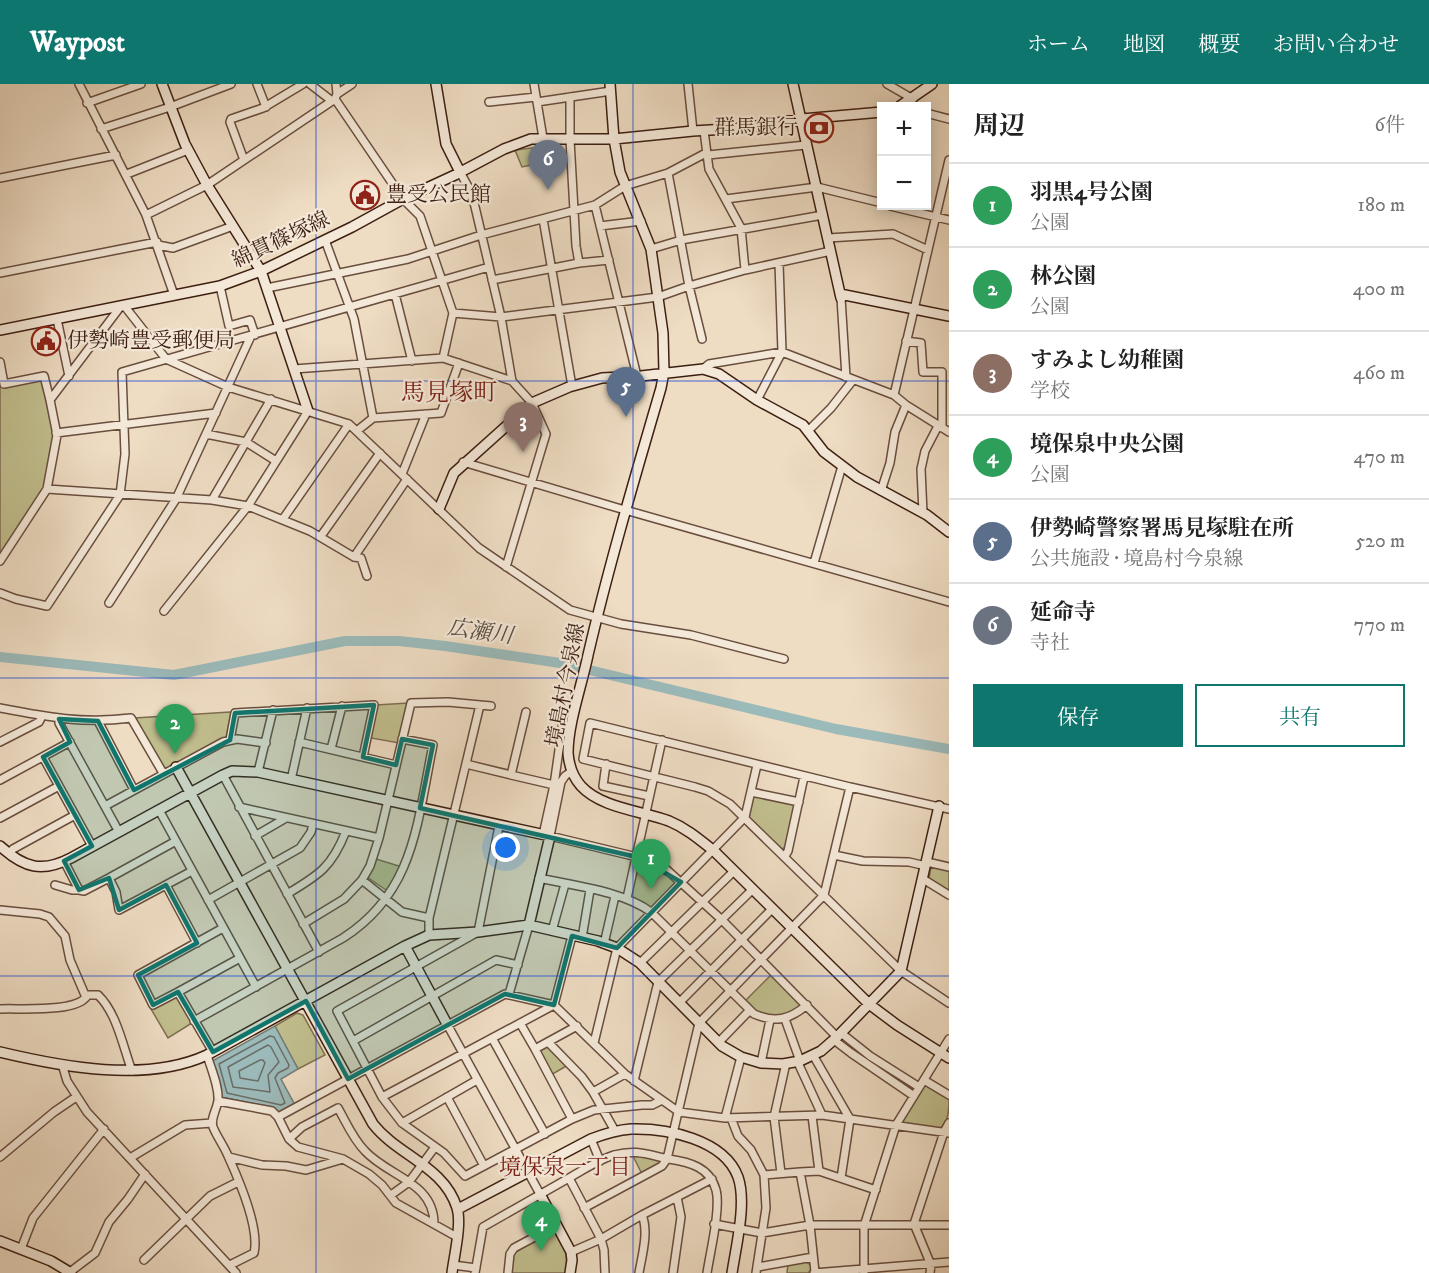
<!DOCTYPE html>
<html lang="ja">
<head>
<meta charset="utf-8">
<style>
  body { margin:0; font-family:"IM FELL DW Pica","Noto Serif JP",serif; background:#f2f2f2; color:#222 }
  .controls { position:absolute; right:18px; top:18px; display:grid; overflow:hidden; border-radius:0px; box-shadow:0 3px 15px #0003 }
  .controls button { width:54px; height:54px; display:grid; place-items:center; padding:0; border:0; border-bottom:2px solid #e0e0e0; background:#fff; color:#222; font:30px sans-serif }
  .you { position:absolute; left:506px; top:764px; width:21px; height:21px; margin:-15px; border:4px solid #fff; border-radius:50%; background:#1a73e8; box-shadow:0 0 0 9px #1a73e833 }
  .badge { display:grid; place-items:center; width:39px; height:39px; border-radius:50%; background:#0f766e; color:#fff; font-size:20px; font-weight:700 }
  .pin { position:absolute; translate:-50% -50px; filter:drop-shadow(0 2px 3px #0008) }
  .pin::after { content:''; position:absolute; top:32px; width:21px; height:18px; background:inherit; clip-path:polygon(0 0,100% 0,50% 100%) }
  .list { margin:0; padding:0; list-style:none }
  h2 { display:flex; justify-content:space-between; align-items:center; height:78px; margin:0; padding:0 24px; font-size:26px }
  h2 small { font-size:20px; font-weight:400; color:#767676 }
  .list li { display:grid; grid-template-columns:39px 1fr auto; gap:18px; align-items:center; box-sizing:border-box; height:84px; padding:0 24px; border-top:2px solid #e0e0e0 }
  .list b { display:block; font-size:22px; white-space:nowrap }
  .list p { margin:0; font-size:20px; white-space:nowrap; color:#767676 }
  .list em { font-size:20px; font-style:normal; color:#767676 }
  .actions { display:flex; gap:12px; padding:18px 24px }
  .actions a { flex:1; padding:14px 0; border:2px solid #0f766e; border-radius:0px; text-align:center; font-size:21px; color:#0f766e }
  .actions .main { background:#0f766e; color:#fff }
  .map { position:relative; flex:none; width:949px; height:1189px; overflow:hidden }
  header { display:flex; align-items:center; gap:36px; box-sizing:border-box; height:84px; padding:0 30px; background:#0f766e; color:#fff }
  header strong { font-size:28px }
  nav { display:flex; gap:33px; margin-inline-start:auto; font-size:21px }
  main { display:flex }
  aside { flex:1; background:#fff }
  .map>svg:first-child { display:block }
</style>
</head>
<body>
<header>
<strong>Waypost</strong>
<nav><a>ホーム</a><a>地図</a><a>概要</a><a>お問い合わせ</a></nav>
</header>
<main>
<div class="map">
<svg width="949" height="1189" viewBox="0 0 949 1189">
  <rect width="100%" height="100%" fill="#eedcc3"/>
  <filter id="stains"><feTurbulence type="fractalNoise" baseFrequency=".00333" numOctaves="4"/><feColorMatrix values="0 0 0 0 .2 0 0 0 0 .09 0 0 0 0 .02 0 0 0 .5 -.17"/></filter>
  <radialGradient id="worn" r=".72"><stop offset=".6" stop-color="#630" stop-opacity="0"/><stop offset="1" stop-color="#630" stop-opacity=".3"/></radialGradient>
  <path fill="#c1be8e" stroke="#7f6e50" stroke-width="1.5" d="M539 63 541 79 522 83 515 66Z
    M42 295 55 352 44 406 0 472V296L2 303Z
    M408 619 399 659 371 654 376 621Z
    M230 628 231 629 226 654 167 685 163 684 135 634Z
    M755 711 794 720 795 723 786 763 782 765 749 734 753 713Z
    M376 775 402 783 389 808 367 793Z
    M641 777 661 785 675 796 676 800 652 824 631 814 630 809 637 778Z
    M931 782 949 786V808L929 795Z
    M770 892H773L801 920V923C781 935 761 935 745 917Z
    M174 912 178 913 192 939 168 954 151 925Z
    M297 929 303 931 325 971 298 985 275 942Z
    M546 962H549L568 981 551 991 539 968 541 964Z
    M928 1000 949 1013C949 1025 949 1039 939 1045L903 1039 902 1036 924 1001Z
    M633 1072 660 1075 661 1079 642 1090Z
    M553 1147H556L566 1165 567 1189H511L514 1170 517 1167Z
    M806 1178 811 1181V1186L808 1189H787L788 1180Z"/>
  <path fill="#9bbaba" stroke="#757c77" stroke-width="1.5" d="M275 942 298 985 281 995 295 1021 281 1028H277L275 1024 221 1013 212 979 214 976Z"/>
  <g fill="none" stroke-linecap="round" stroke-linejoin="round">
    <path stroke="#6c6c66" stroke-width="1.5" d="M270 952 274 953 289 981 288 984 278 989 275 994 285 1019 281 1021 227 1009 219 980Z
      M268 961 271 963 279 978 268 991 270 1008 233 1003 228 983Z
      M260 976H263L265 979 258 997 240 994 239 987Z"/>
    <path stroke="#9bbaba" stroke-width="10" d="M0 573 174 591 345 557H399L445 562 560 579 836 645 949 665"/>
    <g stroke="#694e3e" stroke-width="10">
      <path id="street" d="M79 0 146 131 174 211
        M257 0 266 23
        M310 0 332 17
        M534 0 543 54
        M688 0 693 47
        M887 0 913 15
        M337 10 352 0
        M570 13V56L576 162 579 179
        M335 15 403 115 420 132 453 229 501 233 658 213 689 202 745 186 831 167
        M489 18 536 13
        M537 18 611 7
        M87 19 141 0
        M926 29 949 35
        M101 45 170 23 231 0
        M704 47 709 85 741 144 745 186
        M708 71 806 61
        M244 76 230 38 231 35 263 24 303 0
        M460 88 472 110 501 233 512 297
        M668 89 689 202 702 255
        M127 90 188 66
        M0 94 116 71
        M726 115 817 103 882 119
        M595 121 637 292
        M890 122 949 136
        M146 131 207 101 335 15 337 10 336 0
        M543 135 572 302
        M600 142 641 137
        M828 154 893 150 928 166
        M325 156 354 235 373 334 358 346
        M158 161 173 164 233 142
        M651 165 681 156 823 131
        M0 189 157 158
        M492 196 579 179 609 176
        M220 202 229 242 250 236 255 251
        M267 204 408 175 481 151 595 121 625 102 668 89 706 69
        M395 210 412 277
        M841 214 846 293
        M57 235 69 292
        M906 257 921 259 923 288H942V344
        M443 274 453 229
        M0 278 4 300 44 292 50 316
        M294 285 443 274 512 297 532 319 546 350 506 483
        M703 285 709 280 782 268 894 311 906 321 949 348
        M894 311 949 76
        M757 316 782 268 779 179
        M373 334 441 329 459 279
        M808 347 831 324 853 296
        M56 349 216 329
        M206 350 246 358 276 377
        M463 378 618 424 949 518
        M402 390 426 330
        M47 405 212 416 248 422 310 447 354 473 361 474 367 492
        M881 407 890 379 895 348 906 321
        M212 416 271 315
        M923 429 921 385 925 367 938 342
        M283 435 349 340
        M321 452 380 369
        M354 473 407 395
        M0 477 47 405 57 351 50 316 121 222 126 224 166 275 228 303 349 340 479 464 570 526 621 540 691 551 784 575
        M814 479 842 382
        M0 509 16 515 47 522 120 411 125 370 122 288 489 183
        M109 519 176 415 251 252
        M164 527 248 422 308 327
        M0 624C47 633 83 640 131 634L163 689
        M526 628 511 691 554 701
        M59 635V639L119 748
        M98 637 134 706
        M230 656 235 629 374 621 363 673
        M0 658 39 638 42 632
        M299 658 396 681
        M331 665 342 622
        M43 673 92 762
        M466 680 511 691
        M606 680 603 702 649 712
        M572 687 565 692 561 698 550 752 637 773 666 785 722 836 837 953
        M258 688 273 626
        M223 691 319 868
        M0 696 70 658
        M291 696 307 624
        M850 703 949 725
        M751 708 799 718
        M105 722 223 658 237 655 266 659
        M239 723 379 754
        M159 726 256 903
        M0 734 59 702
        M499 742 478 848 337 927 382 1013 402 1039 444 1069 465 1092 572 1035 594 1026 642 1021H652L660 1017
        M543 751 554 701 563 638
        M255 752 286 734
        M9 769 13 765 75 731
        M834 771 863 777 909 778 926 782
        M785 772 788 767 804 693
        M64 777 79 806 84 807 109 794 116 808 119 826 192 787
        M927 778 949 783
        M109 794 176 757
        M539 794C575 802 622 807 651 828L754 930C775 939 789 936 807 921
        M923 795 949 811
        M362 796 402 828 429 834
        M55 801 72 806H79
        M166 801 197 859
        M287 810C319 791 332 783 346 747
        M627 814 662 656
        M208 816 300 764 311 748 313 740
        M0 826 40 830 49 833 65 852 70 876 85 911H98C117 929 123 963 132 987
        M303 840 344 815 362 796 370 782 379 754 411 619 448 618 491 622
        M552 847 565 800
        M429 851V834L480 621
        M582 854 590 806
        M604 860 615 812
        M640 879 734 787
        M178 908 240 874
        M509 910 529 841
        M679 919 772 825
        M0 925C20 924 76 929 87 912
        M785 935 800 977 799 981 822 1031
        M194 937 343 854C415 808 417 738 433 661L402 655
        M520 939 535 965
        M447 940 540 1110
        M841 949 870 972 919 1003
        M492 954 545 1050
        M834 956 851 969 914 1012
        M353 957 496 876 518 881
        M548 958 582 993 593 1008
        M719 958 749 927
        M594 959 617 864 745 733 757 681
        M213 968 178 908 153 921 138 891 223 844
        M207 971C211 985 219 1002 218 1016 217 1026 210 1034 213 1043 217 1053 224 1062 228 1072 239 1096 260 1144 254 1169L230 1181
        M813 971 850 1035 841 1094
        M761 979 770 936
        M62 980 67 997 87 1028 236 1189
        M924 996 949 1011
        M634 997 658 898 752 806
        M382 1013 554 921 572 852
        M447 1013 484 1082
        M218 1017 272 1027 278 1033 289 1055 298 1063 343 1075 369 1090 382 1101 396 1119 457 1153
        M812 1032 819 1087
        M278 1033 505 910 554 921 625 990 679 1028 725 1034 822 1031 949 1049
        M725 1034 741 973
        M731 1034 738 1052 751 1066 764 1091 766 1124 756 1189
        M572 1035 535 965 577 942
        M402 1039 477 996
        M615 1047 593 1008 625 990
        M289 1055 302 1043 338 1024C346 1038 353 1055 365 1067 389 1093 434 1098 434 1140
        M591 1055 600 1077
        M0 1073 54 1028 76 1013
        M229 1073 262 1081 286 1082 306 1086 343 1075
        M130 1074 185 1041 212 1039
        M800 1088 819 1087 876 1106
        M781 1089 774 1033 786 979
        M764 1091 800 1088 810 1141 815 1188
        M391 1111 409 1098 435 1063
        M584 1124 662 1082 667 1075 699 939 824 811 850 703 590 639 583 675 695 703 708 707 730 720 901 887 949 919
        M714 1140 762 1149 810 1141H949
        M21 1165 33 1134 104 1045
        M571 1168 601 1155 642 1131 712 1095
        M144 1176 210 1112 238 1098
        M453 1181 476 1184
        M758 1183 813 1173
        M70 1188 95 1169 109 1138 128 1115 145 1090
        M475 1189 483 1143 569 1094
        M508 1189 510 1170 514 1164 557 1141
        M605 1189 604 1166 601 1155 569 1094C583 1086 598 1076 614 1071 637 1065 648 1071 669 1075 689 1078 710 1083 716 1106 721 1124 710 1169 707 1189
        M639 1189C642 1171 649 1148 642 1131
        M673 1189 681 1133 677 1113
        M814 1189 949 1178
        M864 1189V1142L896 1041 949 955
        M930 1189 931 1181 914 1140 944 1048 949 1039"/>
    </g>
    <g stroke="#3d1f12" stroke-width="12">
      <path id="secondary" d="M162 0 185 60 207 101 261 187 308 327
        M436 0 446 60 460 88
        M610 0 614 55 620 88 651 165 663 249 664 288 661 304C635 393 609 481 588 571 582 601 568 639 568 669 569 682 573 693 581 702 601 724 642 727 669 737 686 744 699 755 714 767L869 920 897 941 949 974
        M793 0 841 214
        M900 22 932 0
        M840 210 949 232
        M0 246 220 202 261 187 352 143 403 115 455 91 504 65 531 55H614L693 47 744 44 802 35 882 28
        M439 425 454 389 532 319 569 303 602 294 641 292 703 285 719 290 757 316 803 341 824 368 857 393 927 431 949 448
        M176 683 373 1040C398 1072 444 1082 457 1124 462 1140 454 1172 452 1189
        M0 762C24 784 42 789 71 774L223 691 232 687 258 688 550 752 529 841
        M405 862 447 940
        M0 968C63 983 146 999 207 971L405 862 429 851 478 848 529 841 598 857 617 864 640 879 722 962 741 973 761 979 783 980 800 977 821 967 837 953 901 887 939 722
        M540 1110 571 1168 572 1176 570 1189
        M458 1125 591 1055C604 1050 617 1046 631 1045 666 1044 724 1055 738 1093 747 1119 736 1162 732 1189
        M0 1157 51 1177 71 1189"/>
    </g>
    <use href="#street" stroke="#f4e8d8" stroke-width="7"/>
    <use href="#secondary" stroke="#f4e8d8" stroke-width="9"/>
  </g>
  <path fill="#0f766e" fill-opacity="0.2" stroke="#0f766e" stroke-width="4.5" stroke-linejoin="round" d="M374 621 363 673 396 681 402 655 433 661 420 724 637 773 681 798 617 864 572 852 554 921 505 910 348 995 306 917 213 968 178 908 153 921 138 891 197 859 166 801 119 826 109 794 79 806 64 777 92 762 43 673 70 658 59 635 98 637 134 706 230 656 235 629Z"/>
  <path fill="none" stroke="#1d4ed8" stroke-width="1.5" stroke-opacity="0.55" d="M316 0V1189M633 0V1189M0 297H949M0 594H949M0 892H949"/>
  <defs>
    <g id="bank-ring" transform="scale(1.5)"><circle r="9.5" fill="#f4e8d8" stroke="#8f2418" stroke-width="1.5"/><path d="M-6-4H6V4H-6ZM0-2.3a2.3 2.3 0 1 0 0 4.6a2.3 2.3 0 1 0 0-4.6Z" fill="#8f2418"/></g>
    <g id="civic-ring" transform="scale(1.5)"><circle r="9.5" fill="#f4e8d8" stroke="#8f2418" stroke-width="1.5"/><path d="M-.6-6.5H3V-4.5H.6V-3L4-1V1h2V6H-6V1h2V-1L-.6-3ZM-1.2 2.5V6h2.4V2.5Z" fill="#8f2418"/></g>
  </defs>
  <g fill-rule="evenodd">
    <use href="#bank-ring" x="819" y="44"/>
    <use href="#civic-ring" x="365" y="111"/>
    <use href="#civic-ring" x="46" y="257"/>
  </g>
  <g text-anchor="middle" dominant-baseline="central" stroke-width="4.5" stroke-linejoin="round" paint-order="stroke">
    <g font-size="21" fill="#3d1f12" stroke="#f4e8d8" text-anchor="start">
      <text x="798" y="44" text-anchor="end">群馬銀行</text>
      <text x="386" y="111">豊受公民館</text>
      <text x="67" y="257">伊勢崎豊受郵便局</text>
    </g>
    <g font-size="21" fill="#3d1f12" stroke="#f4e8d8">
      <text transform="translate(281 156) rotate(-25)">綿貫篠塚線</text>
      <text transform="translate(566 601) rotate(-79)">境島村今泉線</text>
    </g>
    <g font-size="22" font-style="italic" fill="#594e44" stroke="#f4e8d8">
      <text transform="translate(480 548) rotate(8)">広瀬川</text>
    </g>
    <g font-size="22" fill="#7a1f14" stroke="#f4e8d8">
      <text x="565" y="1083">境保泉一丁目</text>
    </g>
    <g font-size="24" fill="#7a1f14" stroke="#f4e8d8">
      <text x="449" y="309">馬見塚町</text>
    </g>
  </g>
  <rect width="100%" height="100%" filter="url(#stains)"/>
  <rect width="100%" height="100%" fill="url(#worn)"/>
</svg>
<div class="controls">
<button>+</button>
<button>−</button>
</div>
<div class="you"></div>
<div class="pin badge" style="left:651px;top:805px;background:#2e9e5b">1</div>
<div class="pin badge" style="left:175px;top:670px;background:#2e9e5b">2</div>
<div class="pin badge" style="left:523px;top:368px;background:#8d6e63">3</div>
<div class="pin badge" style="left:541px;top:1167px;background:#2e9e5b">4</div>
<div class="pin badge" style="left:626px;top:333px;background:#5c6f8a">5</div>
<div class="pin badge" style="left:548px;top:106px;background:#6b7280">6</div>
</div>
<aside>
<h2>周辺<small>6件</small></h2>
<ul class="list">
<li><span class="badge" style="background:#2e9e5b">1</span><div><b>羽黒4号公園</b><p>公園</p></div><em>180 m</em></li>
<li><span class="badge" style="background:#2e9e5b">2</span><div><b>林公園</b><p>公園</p></div><em>400 m</em></li>
<li><span class="badge" style="background:#8d6e63">3</span><div><b>すみよし幼稚園</b><p>学校</p></div><em>460 m</em></li>
<li><span class="badge" style="background:#2e9e5b">4</span><div><b>境保泉中央公園</b><p>公園</p></div><em>470 m</em></li>
<li><span class="badge" style="background:#5c6f8a">5</span><div><b>伊勢崎警察署馬見塚駐在所</b><p>公共施設 · 境島村今泉線</p></div><em>520 m</em></li>
<li><span class="badge" style="background:#6b7280">6</span><div><b>延命寺</b><p>寺社</p></div><em>770 m</em></li>
</ul>
<div class="actions"><a class="main">保存</a><a>共有</a></div>
</aside>
</main>
</body>
</html>
